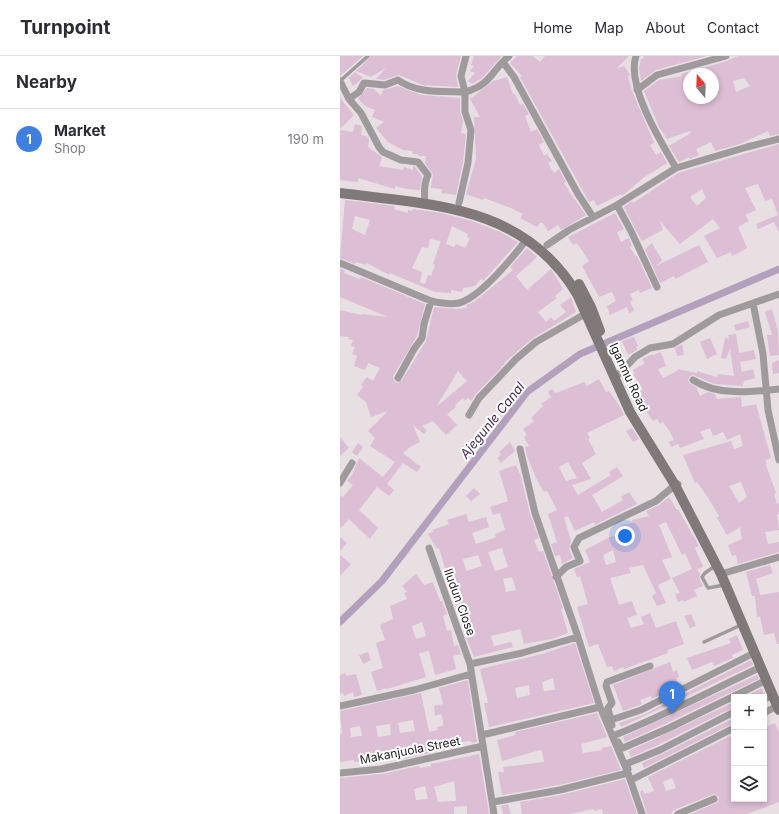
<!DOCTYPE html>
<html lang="en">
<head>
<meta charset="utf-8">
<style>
  body { margin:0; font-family:Inter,sans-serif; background:#f2f2f3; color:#2b2b33 }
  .controls { position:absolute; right:12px; bottom:12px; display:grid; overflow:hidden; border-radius:0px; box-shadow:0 2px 6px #0003 }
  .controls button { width:36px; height:36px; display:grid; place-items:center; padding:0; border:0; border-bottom:1px solid #e1e1e2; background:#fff; color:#2b2b33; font:20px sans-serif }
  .compass { position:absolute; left:343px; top:12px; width:36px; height:36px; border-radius:50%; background:#fff; box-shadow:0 2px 6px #0003; rotate:341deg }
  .you { position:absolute; left:285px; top:480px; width:14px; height:14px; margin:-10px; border:3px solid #fff; border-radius:50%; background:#1a73e8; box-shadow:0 0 0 6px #1a73e833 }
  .badge { display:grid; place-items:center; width:26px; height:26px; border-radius:50%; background:#2563eb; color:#fff; font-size:13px; font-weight:700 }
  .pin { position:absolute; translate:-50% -33px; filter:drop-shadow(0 1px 2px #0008) }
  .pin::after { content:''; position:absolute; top:21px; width:14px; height:12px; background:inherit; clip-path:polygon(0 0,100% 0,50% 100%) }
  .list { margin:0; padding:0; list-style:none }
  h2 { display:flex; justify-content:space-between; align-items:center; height:52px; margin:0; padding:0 16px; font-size:17px }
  h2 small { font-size:13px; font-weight:400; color:#7c7c81 }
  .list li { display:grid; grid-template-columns:26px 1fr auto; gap:12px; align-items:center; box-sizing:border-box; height:60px; padding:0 16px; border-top:1px solid #e1e1e2 }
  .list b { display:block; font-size:15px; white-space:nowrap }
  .list p { margin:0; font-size:13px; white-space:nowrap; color:#7c7c81 }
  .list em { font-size:13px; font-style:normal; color:#7c7c81 }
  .icon { flex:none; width:22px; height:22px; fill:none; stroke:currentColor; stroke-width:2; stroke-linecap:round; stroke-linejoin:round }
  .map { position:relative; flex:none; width:439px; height:758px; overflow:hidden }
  header { display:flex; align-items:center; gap:24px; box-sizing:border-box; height:56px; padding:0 20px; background:#fff; border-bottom:1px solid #e1e1e2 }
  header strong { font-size:19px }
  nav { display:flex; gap:22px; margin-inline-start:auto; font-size:14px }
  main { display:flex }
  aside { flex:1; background:#fff }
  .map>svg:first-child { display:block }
</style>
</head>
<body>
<header>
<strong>Turnpoint</strong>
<nav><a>Home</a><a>Map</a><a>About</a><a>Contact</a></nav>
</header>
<main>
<aside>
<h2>Nearby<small></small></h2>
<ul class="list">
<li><span class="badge" style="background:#3f7fe0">1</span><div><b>Market</b><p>Shop</p></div><em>190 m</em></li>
</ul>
</aside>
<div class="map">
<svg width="439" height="758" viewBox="0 0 439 758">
  <rect width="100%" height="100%" fill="#e7dfe2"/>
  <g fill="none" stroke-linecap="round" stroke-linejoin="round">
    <path stroke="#b3a0bd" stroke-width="7" d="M0 566 42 525 187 336 240 298 439 213"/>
  </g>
  <path fill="#dcbed5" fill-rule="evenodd" d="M0 0H23L0 20Z
    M31 0H121L116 19 118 31 83 29 59 19 44 24 36 23 46 12 31 21 16 15Z
    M134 0H162L142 22 132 28 128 25 135 17 130 15 134 10 131 9Z
    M177 0H193L200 6 205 0H289L276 13 284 10 290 19 288 20 292 35 314 87 310 89 316 99 321 96 327 107 303 122 282 140 281 138 257 150 254 144 249 146 180 21 182 20 170 7Z
    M303 0H367L316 14 301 25 299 12 301 3 304 2Z
    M398 0H439V78L430 80 428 75 400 88 375 95 371 86 356 93 359 99 350 103 349 101 339 106 329 90 351 77 350 75 327 83 319 71 304 35 319 24 342 20 341 18 387 5ZM349 18H373V42H349ZM404 22 410 30 396 36 393 25Z
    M15 16 23 22 13 30 9 22Z
    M167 21 173 38H175L180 49 183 48 189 58 185 60 191 76 197 73 204 86 199 89 204 100 207 98 212 105 208 107 214 117 219 113 226 126 224 127 229 134H228L246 159 221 174 218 169 208 175 203 167H200L197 171 180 162 183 158 171 152 144 142 143 144 126 138 136 103 134 61H140L130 43 153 25Z
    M58 30 81 39 120 42V56L123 65 121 77 126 78 123 106 116 139 101 137 102 133 91 132 93 118 85 107 86 100H78V98H72L73 95 63 94 48 86 36 72 44 66 32 61 35 54 27 51 18 43 27 32 34 33 41 40 43 34Z
    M0 42 14 59 0 73Z
    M15 68 22 70 21 79 27 80 29 84 28 91 42 101 39 110 63 114 64 111 73 114V110L75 111 82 120 80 134 67 133 55 130V133L18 122V126L0 124V74L13 76Z
    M439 88V176L434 166 418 173 416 168 438 159 432 143 425 145 418 128 405 132 416 154 405 159 409 165 398 171 407 192 400 196 392 200 391 196 377 202 364 180 380 172 373 163 340 188 320 165 323 174 302 185 300 182 284 151 292 145 293 147 338 117ZM362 133 366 142 357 150 350 141Z
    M5 144 55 150 54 153 68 157V154L72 155 73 153 101 157 132 165 160 176 178 186 143 225 141 223 135 230 123 232 122 236 111 234V237L95 236 50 217 49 219 27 207 26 209 16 206 15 208 0 202ZM15 160 30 164 25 179 12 173ZM112 170 128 178 127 181 130 182 125 192 116 188 114 191 106 188ZM90 183 101 185 93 208 95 209 91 220 88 219 85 228 80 226 82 216 72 212 82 191 88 192Z
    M275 157 284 173 277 176 281 186 289 182 292 190 290 191 296 201 297 200 312 232 300 237 299 234 290 238 293 244 290 245 294 255 289 257 287 251 270 259 267 250 276 245 272 236 259 241 242 210 249 205 237 187 233 189 228 181Z
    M312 187 322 204 316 210 359 189 368 206 335 223 334 220 320 227 305 193Z
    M187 192 197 201 176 220 187 234 211 213 223 233 215 240 217 242 198 256 206 266 211 261 214 265 226 256 220 249 231 241 236 256 193 282 164 307 165 308 135 339 131 345 128 342 124 345 123 342 115 349 116 351 107 358 117 369 106 379 93 365 82 370 87 374 84 378 73 369 80 386 70 391 63 397 81 411 77 416 63 407 47 428 54 434 49 440 37 431 19 454 38 472 30 483 9 463 0 473V439L3 441 13 429 7 425 12 419 19 402 43 421 55 406 30 390 35 382 28 375 48 355 31 361 26 346 17 339 23 331 21 329 27 321 33 325 40 312 28 307 25 314 14 310 17 300 12 298 15 291 11 290 13 284 8 283 9 281 0 280V254L21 259V258L48 261 0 241V212L5 215 4 217 20 223 21 221 85 248 77 280 53 320 54 325 58 327 62 324 86 285 94 251 116 253 127 252 126 249 134 246 173 214 170 211ZM118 315 127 325 96 351Z
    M432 253 438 275 439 299 430 300 427 279H432L425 256Z
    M408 265 410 271 396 275 394 269Z
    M396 278 399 297 414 294 416 303 400 306 402 316 413 313 415 322 404 325 403 330 374 328 353 319 350 320 348 324 349 327 356 331 360 340 368 336 375 338 377 343 401 341 402 351 416 348 431 402 426 404V409L436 437 434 438 437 448 439 447V458L437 459 439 474 425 476 428 488 439 486V496L398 508 396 499 392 500 388 489 402 483 400 471 387 479 377 462 379 460 369 443 357 426 355 427 343 399 391 385 394 393 403 390 400 378 387 384 383 376 373 380 370 372 360 376 364 383 340 392 338 388 331 391 329 386 334 384 329 374 323 366 320 368 317 363 313 365 308 358 299 337 303 333 293 318H295L293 314 305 307 302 303 313 298V299L321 296 326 310 318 313 323 322 337 315 338 313 357 317V315L377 321 378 318 394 320 390 293 386 303 381 302 385 282 389 283 388 279ZM401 426 407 441 399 447 389 430Z
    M294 281 298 290 296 291 297 294 288 299 282 285Z
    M370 282 377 298 367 303 360 286Z
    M342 288 344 299 337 300 335 292Z
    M439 304V317L433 318 432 307Z
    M259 323 266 336 269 335 279 349 284 359 247 377 250 382 248 383 256 398 242 407 251 423 232 429 238 439 271 419 269 416 277 411 283 420 252 439 262 456 283 444 281 441 289 436 297 448 255 469 254 466 235 475 228 460 224 461 231 485 229 493 233 502 222 508 220 499 215 500 211 488 217 486 208 458 217 454 207 435 204 436 196 422 187 400 185 391 189 390 184 381 187 379 183 373 194 365 191 362 203 350 201 348 211 341 208 336 212 333 216 337 244 326 247 330ZM228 406 237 422 226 425 219 411Z
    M292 372 299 383 293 386 286 375Z
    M0 381 9 392 0 400Z
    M170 386 175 395 161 407 157 402 161 399 159 396Z
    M18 387 23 391 17 400 12 396Z
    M176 409 181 421 190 458 199 482 194 484 199 496 203 495 223 552 221 553 228 577 212 583 184 588 180 573 151 580 154 590 171 586 173 591 134 601 126 581 120 549 116 550 99 492 97 493 88 478 94 475 92 474 109 468 107 464 126 458 129 466 146 461 149 471 132 477 136 488 154 482 156 481 155 478 165 474 160 457 153 459 150 451 168 445 159 415ZM162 492 168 511 155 515 148 496ZM138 499 142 510 126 515 123 503ZM172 521 176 534 166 536 163 523Z
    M134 432 140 438 131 445 126 440Z
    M329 441 337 454 338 453 359 490 355 492 363 511 357 513 360 518 359 522 363 530 354 534 357 540 344 546 343 544 338 546 335 538 340 537 332 522 352 513 345 497 342 499 326 466 319 469 332 501 322 504 331 523 318 529 326 547 317 550 312 540 316 537 303 509 289 512 291 517 270 522 279 549 292 545 297 559 287 562 291 572 304 568 301 561 310 557 316 572 336 565 344 588 327 594 328 597 284 613 283 611 274 615 272 610 267 611 258 588 249 591 237 551 248 548 240 520 237 521 234 513 250 506 245 494 270 481 283 478 281 469 293 467 292 464 309 460 306 455 319 449ZM273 494 276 506 266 509 263 499Z
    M0 481 7 487 0 495Z
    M0 499 11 508 0 520Z
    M430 509 433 517 416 523 420 539 439 536V588H437L434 577 424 579 420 560 417 561 415 540H412L406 516Z
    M76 518 84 529 93 526 100 545H102L107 558 103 560 107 575 111 574 114 590 118 589 121 598 113 600 116 613 95 619 89 595 79 597 86 621 47 633 46 632 37 635 31 616 43 612 36 587 45 584 40 569 53 563 50 550 67 543 64 537 67 536 62 530ZM82 566 86 580 76 583 72 570Z
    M351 558 356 570 350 572 344 560Z
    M397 579 403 594 392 599 393 602 374 610 372 606 352 614 347 602 391 587 389 583Z
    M235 587 254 647 149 671 144 647H148L140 613 202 598ZM213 622 215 634 204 635 202 626ZM189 629 190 639 177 642 175 632Z
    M28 596 31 604 23 608 19 599Z
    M411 604 413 609 281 671 279 667 303 659Z
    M330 606 333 616 337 614 339 621 336 622 339 629 312 643 311 640 300 644 302 648 283 655 273 629Z
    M5 617 6 620 16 618 22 639 14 641 13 636 4 640 3 637 0 638V619Z
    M417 619 419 623 327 667 285 686 283 681Z
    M128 624 137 686 132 687 131 685 119 686V690L64 703V700L18 706H14V704L0 706V678H2L0 655 81 637 89 676 98 674 97 671 103 670V665L101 658 95 660 94 650 103 648 99 632ZM73 664 75 675 60 677 58 667ZM50 668 51 679 38 681 36 670ZM20 670 22 680 11 681 10 672Z
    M422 632 424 638 420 641H404Z
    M394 646V651L318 689 291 701 289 695Z
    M257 657 267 681 241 688 243 697 262 694V692L271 690 281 714 219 729 162 739 158 716H164L163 711 204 706 202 695 200 694 162 705 157 684 176 679 175 676Z
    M394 662V667L304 712 302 707 322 698Z
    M435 667 439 676V746L407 758H351L378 746 379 741 374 738 336 753 331 756 332 758H307L300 736 303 734 304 738 314 735 308 721 394 678V743H424V671ZM332 722 336 732 326 735 323 726Z
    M139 698 149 758H127V750L114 751V758H0V722L42 718 79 710 80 712 91 710V708ZM114 725 116 743 115 745 98 746 94 731ZM85 730 88 743 76 744 74 733Z
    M285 723 297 758H263L262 753 254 755 253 753 229 758H182L180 746 221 739Z
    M168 748 171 758H163L161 750Z"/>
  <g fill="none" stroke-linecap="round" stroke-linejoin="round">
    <path stroke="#9f9b9c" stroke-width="3.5" d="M0 25 28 0
      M375 510 365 517 362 521 368 532 384 529
      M364 586 401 569"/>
    <path stroke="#9f9b9c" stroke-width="7" d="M296 0C286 30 321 86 336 112
      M163 6 174 21 238 138 253 161
      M0 25 9 43 21 57 39 91 43 96 61 104 78 106 88 119C82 132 86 136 84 148
      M297 34 317 19 386 0
      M9 43 19 36 24 27 45 29 58 24C78 38 101 35 125 36L121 20 126 0
      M119 147 128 107 131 74 125 56V36C151 29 151 15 169 0
      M277 149 291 175 317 231
      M207 189 229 174 277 149 336 112 407 91 439 83
      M0 207 91 245C100 247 110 249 119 247 141 241 173 201 187 183
      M413 247 423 298 428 354 439 404
      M279 318 295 301 310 292 333 288 379 259 439 238
      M58 322 74 293 82 282 84 268 91 245
      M353 324C377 340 411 336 439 333
      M129 359 139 342 176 303 196 286 245 258
      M180 393 195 457 238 581 260 651 288 717 302 758
      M0 427 12 407
      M89 492 130 608 154 758
      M381 518 439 501
      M216 521 226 511 240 505 234 491 239 482 316 445 335 429 338 428
      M130 608 182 597 238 581
      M424 643 433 640
      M0 650 74 634 131 618
      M424 657 437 650
      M271 664 301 654 414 597
      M272 669 268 652 272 647 266 630 267 626 310 610
      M142 679 260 651
      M275 679C326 659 372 634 421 611
      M278 686 281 691 283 692 329 672 427 624
      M288 713 286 708 320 694 394 656
      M0 717 41 713 143 690
      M293 723 394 672
      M153 746 220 734 288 717
      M338 758 374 743"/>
    <path stroke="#7f797a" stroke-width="10" d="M0 137C93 149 184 149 237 238L290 356 335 429 381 518 439 654
      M239 228 251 251 260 275"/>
  </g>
  <g text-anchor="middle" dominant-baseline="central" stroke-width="4" stroke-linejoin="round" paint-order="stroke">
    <g font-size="12" fill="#1f1d1e" stroke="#fff">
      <text transform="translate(289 321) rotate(65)">Iganmu Road</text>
      <text transform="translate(120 546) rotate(70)">Iludun Close</text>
      <text transform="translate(70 694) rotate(-11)">Makanjuola Street</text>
    </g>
    <g font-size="13" font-style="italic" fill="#472c54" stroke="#fff">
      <text transform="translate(152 364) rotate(-51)">Ajegunle Canal</text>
    </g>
  </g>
</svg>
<div class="controls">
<button>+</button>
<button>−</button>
<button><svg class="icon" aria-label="layers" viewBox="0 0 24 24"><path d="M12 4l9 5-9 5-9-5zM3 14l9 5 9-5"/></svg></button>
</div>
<svg class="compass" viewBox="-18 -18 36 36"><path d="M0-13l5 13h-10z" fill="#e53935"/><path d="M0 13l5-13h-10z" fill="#7c7c81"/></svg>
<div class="you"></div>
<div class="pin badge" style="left:332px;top:658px;background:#3f7fe0">1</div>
</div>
</main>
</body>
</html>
